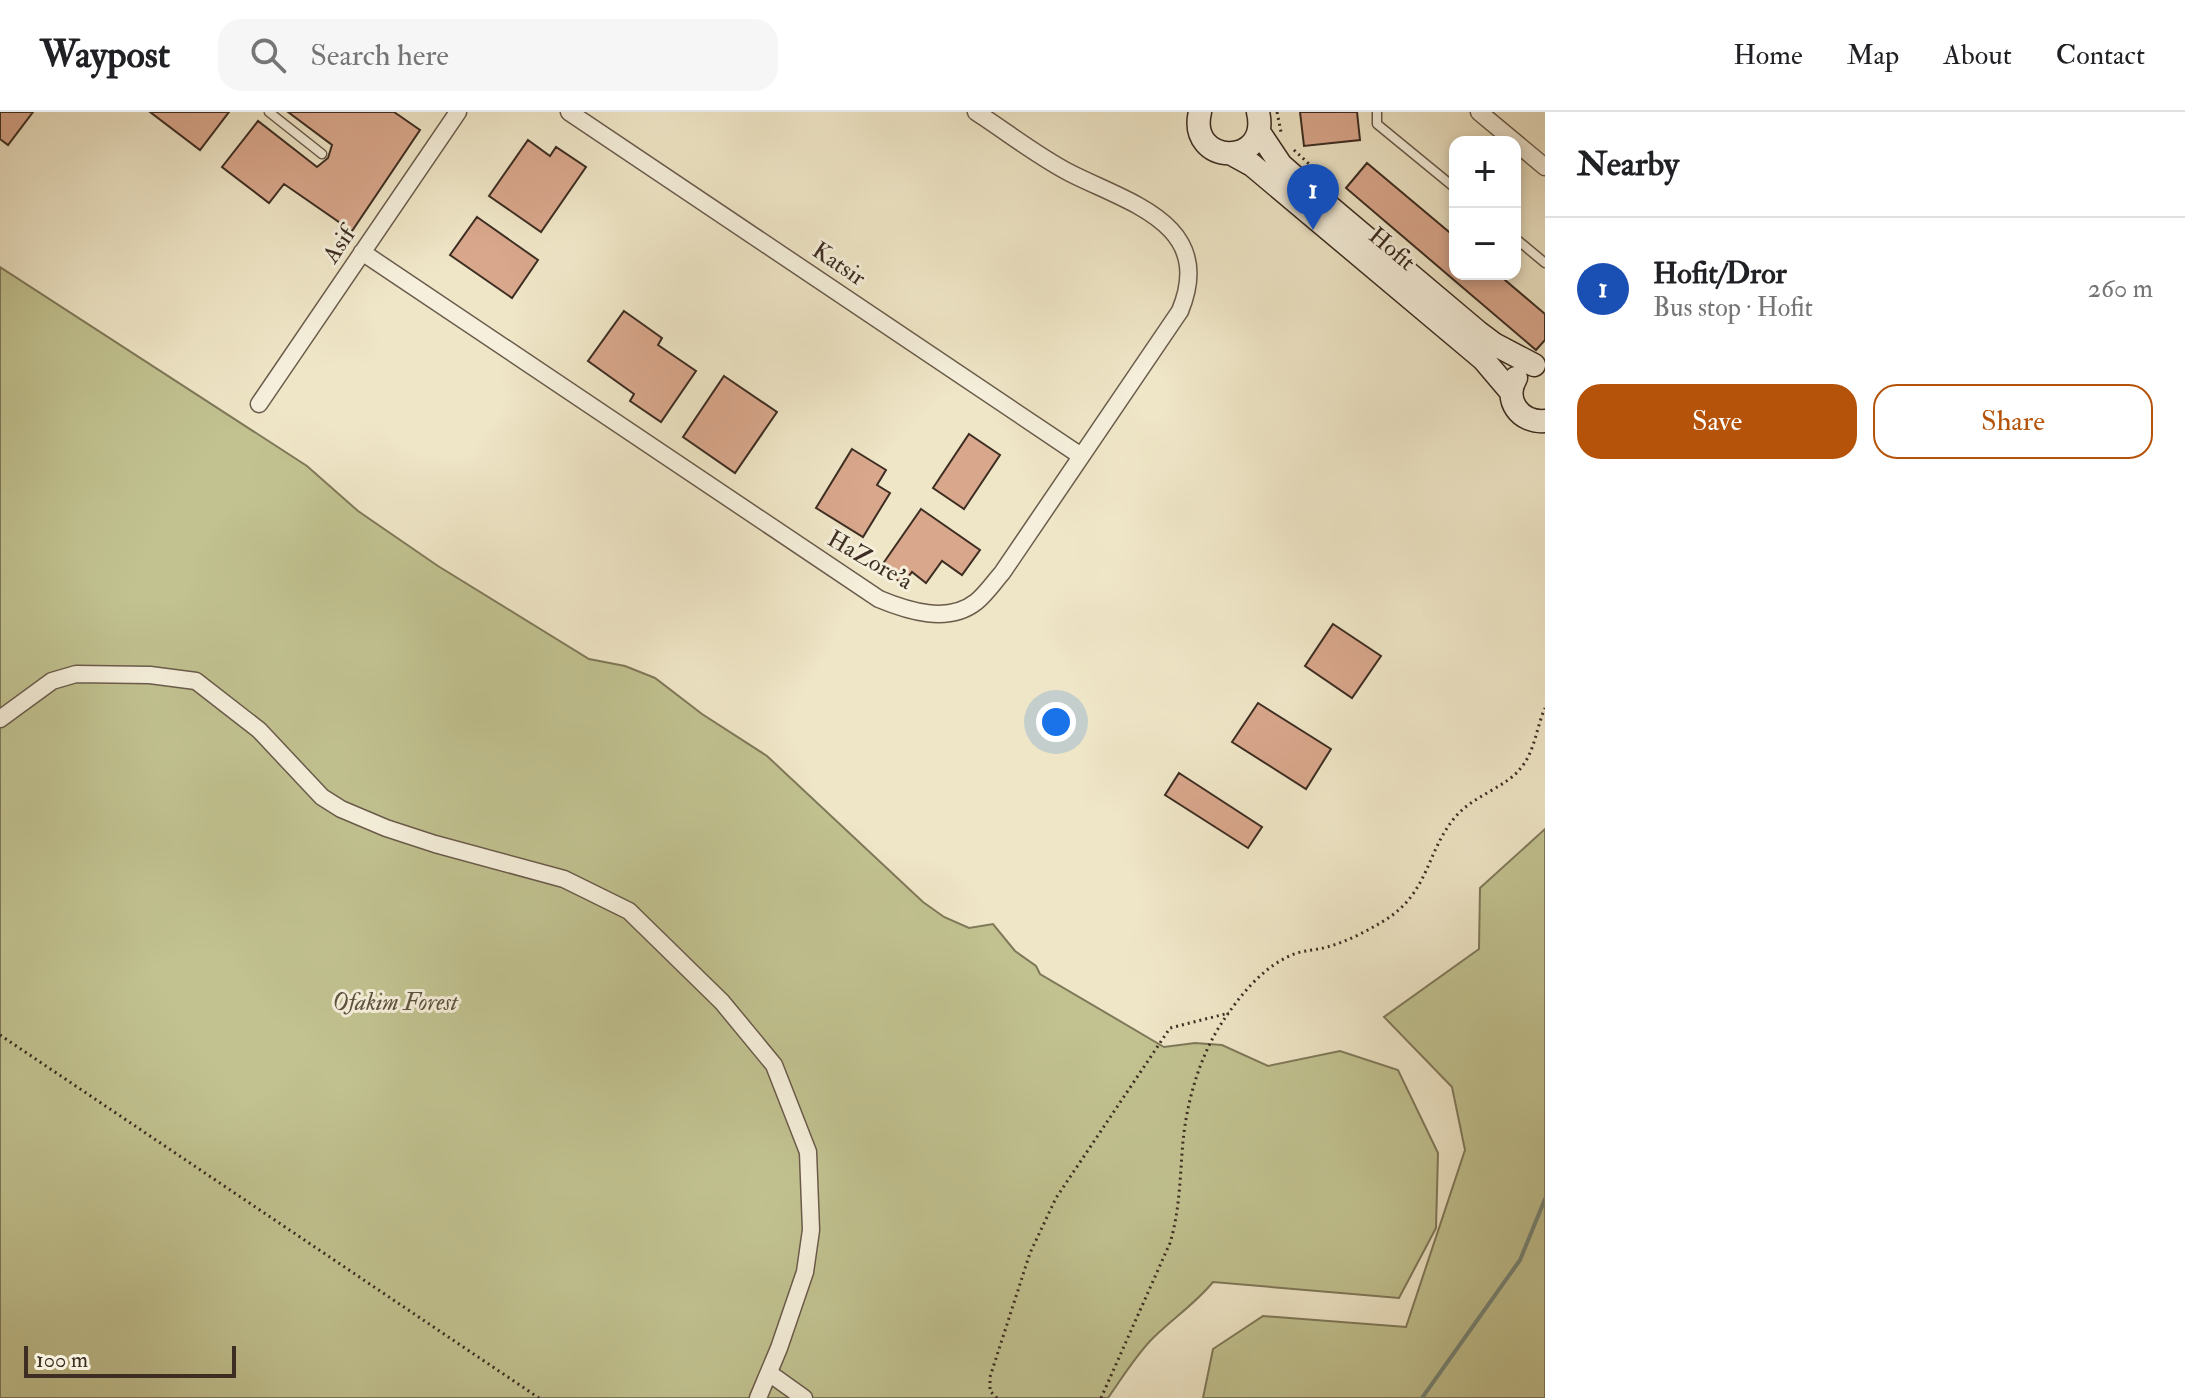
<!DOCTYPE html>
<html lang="en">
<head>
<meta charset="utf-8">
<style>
  body { margin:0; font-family:"IM FELL Double Pica",serif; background:#f6f6f6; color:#202124 }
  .controls { position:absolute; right:24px; top:24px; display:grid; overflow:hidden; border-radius:16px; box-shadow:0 4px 12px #0003 }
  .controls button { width:72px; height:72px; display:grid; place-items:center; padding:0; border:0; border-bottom:2px solid #e0e0e0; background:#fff; color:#202124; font:40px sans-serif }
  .scale { position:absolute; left:24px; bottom:20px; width:212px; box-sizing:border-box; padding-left:8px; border:4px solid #3d2d22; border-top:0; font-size:22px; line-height:28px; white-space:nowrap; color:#3d2d22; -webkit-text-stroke:6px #f5efdb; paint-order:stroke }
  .you { position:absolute; left:1056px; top:610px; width:28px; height:28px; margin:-20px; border:6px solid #fff; border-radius:50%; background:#1a73e8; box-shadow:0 0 0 12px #1a73e833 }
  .badge { display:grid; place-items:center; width:52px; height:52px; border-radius:50%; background:#b45309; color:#fff; font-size:26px; font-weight:700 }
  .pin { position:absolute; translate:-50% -66px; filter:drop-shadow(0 2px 4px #0008) }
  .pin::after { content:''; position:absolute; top:42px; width:28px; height:24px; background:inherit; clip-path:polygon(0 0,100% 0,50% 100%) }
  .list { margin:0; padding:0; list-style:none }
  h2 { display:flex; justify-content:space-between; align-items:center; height:104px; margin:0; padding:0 32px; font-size:34px }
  h2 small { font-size:26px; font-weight:400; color:#757577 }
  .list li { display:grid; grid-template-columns:52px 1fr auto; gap:24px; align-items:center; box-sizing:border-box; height:144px; padding:0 32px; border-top:2px solid #e0e0e0 }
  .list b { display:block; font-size:30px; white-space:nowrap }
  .list p { margin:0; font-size:26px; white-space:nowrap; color:#757577 }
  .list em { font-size:26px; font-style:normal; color:#757577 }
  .actions { display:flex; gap:16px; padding:24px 32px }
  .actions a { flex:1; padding:18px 0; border:2px solid #b45309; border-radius:24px; text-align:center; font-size:28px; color:#b45309 }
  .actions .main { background:#b45309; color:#fff }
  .icon { flex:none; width:44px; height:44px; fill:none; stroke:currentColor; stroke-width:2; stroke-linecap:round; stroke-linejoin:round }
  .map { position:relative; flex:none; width:1545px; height:1286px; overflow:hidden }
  header { display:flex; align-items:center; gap:48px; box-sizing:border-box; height:112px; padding:0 40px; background:#fff; border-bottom:2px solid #e0e0e0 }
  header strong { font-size:38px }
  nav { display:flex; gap:44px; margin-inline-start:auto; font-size:28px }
  .search { width:560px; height:72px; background:#f6f6f6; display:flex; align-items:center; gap:20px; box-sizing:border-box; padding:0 28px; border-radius:24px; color:#757577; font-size:30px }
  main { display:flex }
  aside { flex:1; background:#fff }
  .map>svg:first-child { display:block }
</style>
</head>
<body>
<header>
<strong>Waypost</strong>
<div class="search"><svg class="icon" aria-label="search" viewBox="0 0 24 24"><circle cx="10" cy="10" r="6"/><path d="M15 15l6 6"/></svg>Search here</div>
<nav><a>Home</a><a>Map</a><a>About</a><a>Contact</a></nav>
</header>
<main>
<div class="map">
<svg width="1545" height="1286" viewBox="0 0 1545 1286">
  <rect width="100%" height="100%" fill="#efe6c7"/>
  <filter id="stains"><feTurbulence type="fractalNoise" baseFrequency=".0025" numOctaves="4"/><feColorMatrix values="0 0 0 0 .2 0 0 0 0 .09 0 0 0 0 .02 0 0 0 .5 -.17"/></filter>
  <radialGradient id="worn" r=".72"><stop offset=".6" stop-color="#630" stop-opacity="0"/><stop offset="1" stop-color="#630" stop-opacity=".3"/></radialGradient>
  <path fill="#c1c290" stroke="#7f7859" stroke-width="2" d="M0 155 307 354 358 399 438 454 589 547 625 554 655 566 702 602 767 644 923 790 944 805 969 816 993 812 1015 839 1036 854 1040 862 1164 935 1195 931 1222 933 1268 954 1340 939 1398 958 1438 1041 1436 1116 1399 1186 1213 1170C1194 1193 1173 1206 1153 1226 1136 1243 1122 1266 1108 1286H0Z
    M1545 717V1286H1203L1213 1237 1263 1204 1406 1215 1465 1038 1452 975 1384 905 1479 837 1480 776Z"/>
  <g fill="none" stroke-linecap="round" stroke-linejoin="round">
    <path stroke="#758577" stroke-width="4" d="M1422 1286 1520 1148 1545 1087"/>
  </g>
  <path fill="#d9a78c" stroke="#3d2d22" stroke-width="2" d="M0 0H33L8 33 0 27Z
    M150 0H229L200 38Z
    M288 0H394L420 18 352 119 284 72 269 91 222 55 258 9 317 55 328 46 332 33Z
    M1300 0H1357L1360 28 1304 34Z
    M528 28 550 44 556 35 586 55 541 120 489 84Z
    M1367 51 1455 125V162H1498L1545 202V228L1536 238 1346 76Z
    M477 105 538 148 512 186 450 143Z
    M624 199 662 226 658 233 696 259 661 310 630 289 634 282 588 249Z
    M724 264 777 300 735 361 683 325Z
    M969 322 1000 343 964 397 933 376Z
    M852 337 886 358 877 373 890 381 863 425 816 396Z
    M921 397 980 438 962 463 942 449 926 471 912 460 903 472 880 456Z
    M1333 512 1381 544 1352 586 1305 554Z
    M1258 591 1331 637 1306 677 1232 630Z
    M1179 661 1262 715 1248 736 1165 683Z"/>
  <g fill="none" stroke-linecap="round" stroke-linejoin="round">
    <g stroke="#6a5b4b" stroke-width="11">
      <path id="service" d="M269 0 322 42
        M1377 0V12L1455 76
        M1515 126 1545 151"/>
    </g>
    <g stroke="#6a5b4b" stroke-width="19">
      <path id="minor" d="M569 0 1081 344
        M1479 0 1545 55
        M362 140 879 487C908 499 948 512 976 490 986 482 994 470 1002 461L1180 199C1216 112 1129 91 1070 61 1037 44 1007 20 976 0
        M259 292 458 0
        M0 607 52 569 76 562 150 563 196 569 259 618 322 685 341 697 386 716 435 732 564 767 629 799 722 890 774 953 808 1040 811 1118 805 1160 779 1236 758 1286
        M769 1261 804 1286"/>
    </g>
    <g stroke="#3d2d22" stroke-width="25">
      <path id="secondary" d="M1200 0C1187 54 1271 56 1258 0
        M1259 20 1281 53 1306 75 1478 220 1494 232 1534 253
        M1232 42 1252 53 1483 247 1511 280
        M1516 266C1503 288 1520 311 1545 309"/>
    </g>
    <path stroke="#3d2d22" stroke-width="3" stroke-dasharray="2 4" stroke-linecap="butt" d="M1277 0 1281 20
      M1294 38 1321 63
      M0 923 539 1286
      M997 1286 990 1279V1265L1030 1141 1056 1086 1170 916 1229 901
      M1101 1286 1170 1131C1180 1098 1180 1063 1183 1029 1187 989 1200 943 1223 909 1241 882 1265 852 1297 841 1307 838 1317 838 1327 835 1346 830 1365 820 1382 810 1431 781 1425 739 1457 703 1474 684 1507 674 1520 657 1535 640 1536 616 1545 596"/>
    <use href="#service" stroke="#f5efdb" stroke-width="8"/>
    <use href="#minor" stroke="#f5efdb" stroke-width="16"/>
    <use href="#secondary" stroke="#f5efdb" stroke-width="22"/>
  </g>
  <g text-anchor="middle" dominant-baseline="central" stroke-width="6" stroke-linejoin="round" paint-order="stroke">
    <g font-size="24" fill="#3d2d22" stroke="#f5efdb">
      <text transform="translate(339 133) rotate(-56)">Asif</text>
      <text transform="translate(1392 137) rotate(40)">Hofit</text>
      <text transform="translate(839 152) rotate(34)">Katsir</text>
      <text transform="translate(870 448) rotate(30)">HaZore'a</text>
    </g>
    <g font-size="24" font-style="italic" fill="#5e523e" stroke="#f5efdb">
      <text x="395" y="890">Ofakim Forest</text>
    </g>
  </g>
  <rect width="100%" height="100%" filter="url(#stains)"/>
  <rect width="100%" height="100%" fill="url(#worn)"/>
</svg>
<div class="controls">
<button>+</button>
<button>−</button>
</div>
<div class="scale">100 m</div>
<div class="you"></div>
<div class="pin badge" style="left:1313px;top:118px;background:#1a4fb4">1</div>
</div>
<aside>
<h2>Nearby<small></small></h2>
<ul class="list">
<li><span class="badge" style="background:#1a4fb4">1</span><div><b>Hofit/Dror</b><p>Bus stop · Hofit</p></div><em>260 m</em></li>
</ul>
<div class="actions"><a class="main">Save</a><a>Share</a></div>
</aside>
</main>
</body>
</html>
